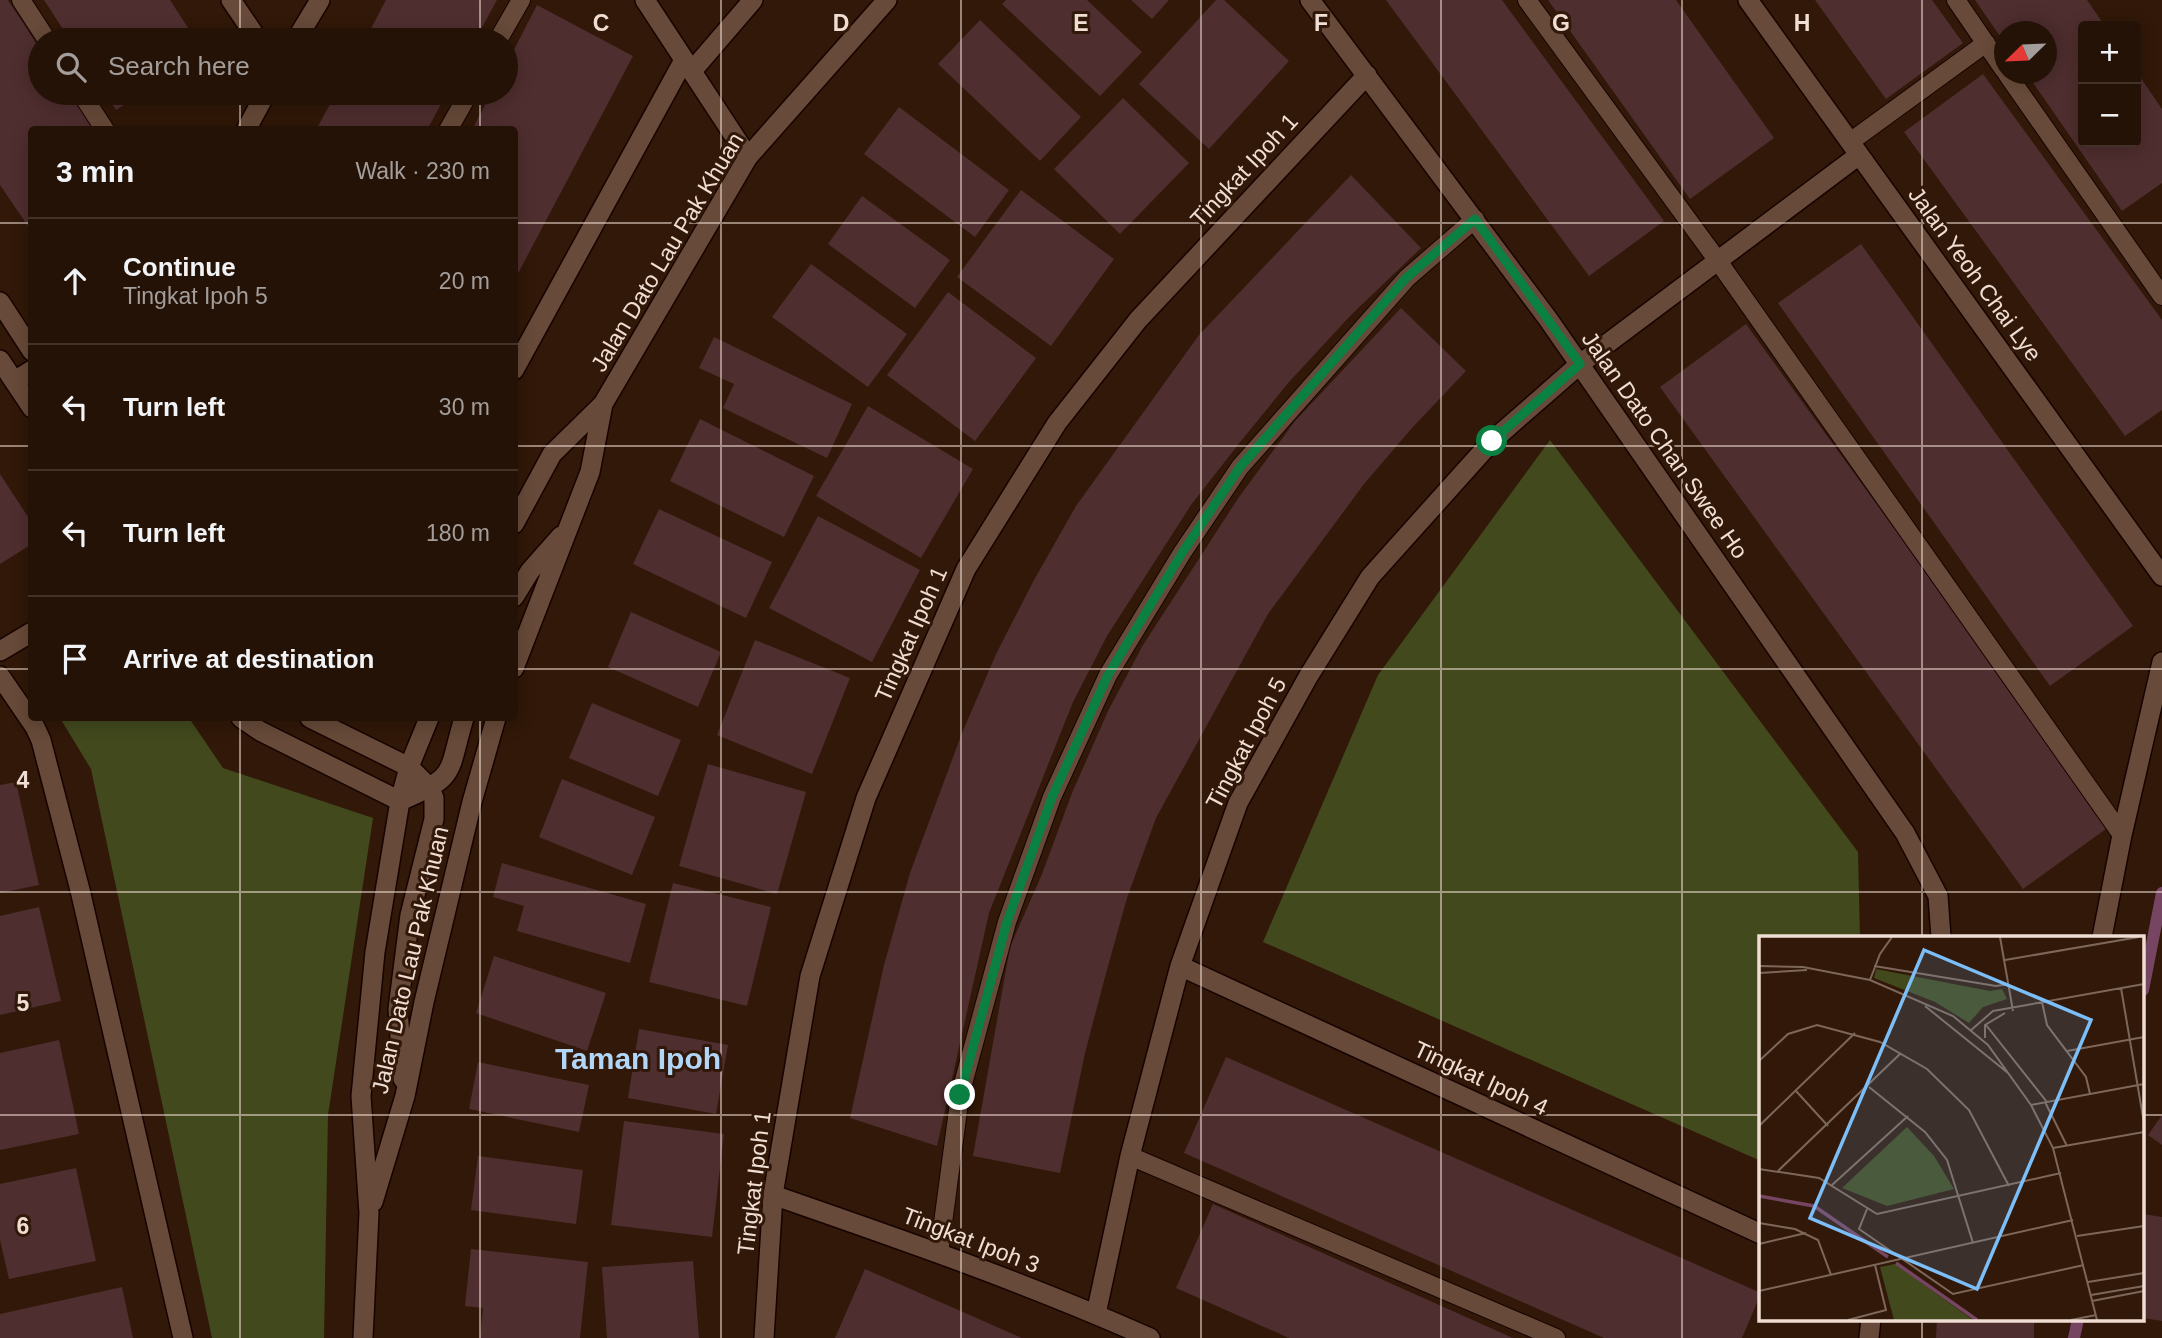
<!DOCTYPE html>
<html lang="en">
<head>
<meta charset="utf-8">
<style>
  body { margin:0; font-family:Helvetica,sans-serif; background:#312014; color:#f1f3f6 }
  .controls { position:absolute; right:21px; top:21px; display:grid; overflow:hidden; border-radius:7px; box-shadow:0 4px 18px #0003 }
  .controls button { width:63px; height:63px; display:grid; place-items:center; padding:0; border:0; border-bottom:2px solid #423228; background:#251206; color:#f1f3f6; font:35px sans-serif }
  .compass { position:absolute; left:1994px; top:21px; width:63px; height:63px; border-radius:50%; background:#251206; box-shadow:0 4px 18px #0003; rotate:247deg }
  .stop { position:absolute; width:21px; height:21px; margin:-16px; border:5px solid #0b8043; border-radius:50%; background:#fff }
  .stop.end { background:#0b8043; border-color:#fff; box-shadow:0 2px 7px #0008 }
  .list { margin:0; padding:0; list-style:none }
  h2 { display:flex; justify-content:space-between; align-items:center; height:91px; margin:0; padding:0 28px; font-size:30px }
  h2 small { font-size:23px; font-weight:400; color:#a39e9b }
  .list li { display:grid; grid-template-columns:46px 1fr auto; gap:21px; align-items:center; box-sizing:border-box; height:126px; padding:0 28px; border-top:2px solid #423228 }
  .list b { display:block; font-size:26px; white-space:nowrap }
  .list p { margin:0; font-size:23px; white-space:nowrap; color:#a39e9b }
  .list em { font-size:23px; font-style:normal; color:#a39e9b }
  .icon { flex:none; width:38px; height:38px; fill:none; stroke:currentColor; stroke-width:2; stroke-linecap:round; stroke-linejoin:round }
  .map { position:relative; flex:none; width:2162px; height:1338px; overflow:hidden }
  .search { position:absolute; background:#251206; box-shadow:0 4px 18px #0003; left:28px; top:28px; width:490px; height:77px; display:flex; align-items:center; gap:18px; box-sizing:border-box; padding:0 24px; border-radius:38px; color:#a39e9b; font-size:26px }
  .panel { position:absolute; background:#251206; box-shadow:0 4px 18px #0003; left:28px; top:126px; width:490px; height:595px; border-radius:7px }
  .map>svg:first-child { display:block }
</style>
</head>
<body>
<div class="map">
<svg width="2162" height="1338" viewBox="0 0 2162 1338">
  <rect width="100%" height="100%" fill="#311808"/>
  <path fill="#42491d" d="M1550 440 1858 852 1860 937H1761V1161L1263 942 1378 675Z
    M60 718H189L223 768 373 818 328 1115 324 1338H212L91 769Z"/>
  <g fill="none" stroke-linecap="round" stroke-linejoin="round">
    <path stroke="#764561" stroke-width="12" d="M2143 990 2162 893
      M2074 1338 2078 1319"/>
  </g>
  <path fill="#4f2e2f" d="M0 0H8L40 49V93H70L95 130H32V232L0 185Z
    M44 0H170L196 40H70Z
    M386 0H497L475 40H365Z
    M1006 0H1087L1142 52 1100 96 1002 4Z
    M1131 0H1169L1152 19Z
    M1216 0H1224L1289 61 1209 149 1139 84Z
    M1386 0H1502L1664 221 1589 276Z
    M1548 0H1676L1774 138 1690 199Z
    M1815 0H1932L1963 43 1886 99Z
    M1975 0H2087L2105 26H2083V142H2136V71L2162 109V183L2122 211 2027 74H2046V32H2004V42Z
    M537 5 633 56 514 281V130H472L491 93H506V65Z
    M980 20 1081 117 1040 161 938 64Z
    M1983 74 2162 320V410L2125 436 1904 132Z
    M105 93H143L116 110Z
    M336 93H447L427 130H316Z
    M1123 98 1189 163 1120 234 1054 169Z
    M899 107 1009 190 975 237 864 154Z
    M1351 175 1421 248 1351 315 1289 382 1241 441 1191 505 1107 636 1073 702 989 913 937 1146 850 1118 884 965 910 873 962 733 997 652 1034 580 1076 506 1199 335Z
    M1021 190 1114 259 1051 346 957 277Z
    M862 196 950 260 915 308 828 244Z
    M1861 244 2133 626 2050 686 1778 303Z
    M811 264 907 334 868 387 772 317Z
    M948 292 1036 358 975 441 887 375Z
    M1401 308 1466 371 1412 428 1364 484 1268 614 1156 818 1127 898 1105 977 1085 1053 1060 1173 973 1156 1010 947 1042 874 1072 793 1108 711 1143 645 1239 497 1295 421Z
    M1746 324 2110 826 2023 889 1660 387Z
    M714 337 852 404 827 458 723 408 734 384 699 368Z
    M868 406 973 469 921 558 816 496Z
    M700 419 814 476 784 537 670 481Z
    M0 474 32 523V544L0 564Z
    M659 509 772 562 746 618 633 564Z
    M818 516 920 570 872 662 769 608Z
    M631 612 721 652 698 707 608 667Z
    M755 640 850 678 812 774 717 735Z
    M592 703 681 740 658 796 569 758Z
    M708 764 806 792 777 894 679 866Z
    M562 779 655 817 632 875 539 837Z
    M16 782 39 885 0 893V785Z
    M502 863 646 904 630 963 517 931 524 906 493 897Z
    M673 883 771 907 747 1006 649 982Z
    M39 907 61 1001 0 1015V916Z
    M494 956 606 993 587 1051 476 1013Z
    M639 1029 728 1045 716 1114 628 1098Z
    M59 1040 79 1134 0 1150V1053Z
    M1226 1057 1761 1293 1742 1338H1604L1184 1153Z
    M478 1062 589 1085 579 1132 469 1109Z
    M2162 1115V1145L2148 1135Z
    M624 1121 724 1134 712 1237 611 1225Z
    M478 1156 583 1170 576 1224 471 1210Z
    M76 1168 96 1261 9 1279 0 1240V1184Z
    M1213 1204 1513 1338H1289L1176 1288Z
    M2143 1214 2162 1217V1321L2143 1318Z
    M471 1249 588 1262 580 1338H480L483 1308 465 1306Z
    M693 1261 699 1338H607L602 1267Z
    M865 1269 1022 1338H835Z
    M122 1287 133 1338H0V1314Z
    M1937 1319H2034V1338H1936Z"/>
  <g fill="none" stroke-linecap="round" stroke-linejoin="round">
    <g stroke="#170300" stroke-width="20">
      <path id="service" d="M21 0 47 40
        M1527 0 1718 261 2122 835
        M1956 0 2004 70
        M498 40 521 0
        M2007 74 2162 296
        M81 93 105 130
        M448 130 469 93
        M1850 142 1986 43
        M1130 1156 1556 1338
        M939 1253 960 1095 1007 922 1052 797 1108 675 1182 553 1240 467 1407 278 1475 219"/>
    </g>
    <g stroke="#170300" stroke-width="22">
      <path id="minor" d="M231 0 258 40
        M645 0 748 157
        M1310 0 1548 319 1905 833 1938 896 1941 937
        M1748 0 2162 576
        M296 40 320 0
        M692 71 753 0
        M246 130 266 93
        M514 370 684 60
        M14 381 32 370
        M0 651 32 632
        M0 676 35 727 41 740 80 890 183 1338
        M2102 937 2122 835 2162 662
        M1180 966 1761 1234
        M773 1195C900 1239 1027 1283 1150 1338
        M1096 1314 1130 1156 1180 966 1238 803 1308 677 1370 577 1492 441 1580 364 1859 155
        M764 1338 773 1195 810 976 866 798 966 569 1057 423 1138 320 1367 75
        M1869 1338 1871 1319"/>
    </g>
    <g stroke="#170300" stroke-width="22">
      <path id="secondary" d="M0 302 32 351
        M0 360 32 408
        M514 524 552 454 603 404 748 157 887 0
        M514 597 530 571 561 536
        M514 668 590 472 603 404
        M241 718 260 731 400 801C459 776 447 774 464 718
        M310 718 409 767 430 788 434 798V819L410 915 398 1009 403 1079
        M373 1202 405 1096 424 1002 472 802 496 718
        M363 1338 369 1213 361 1096 375 952 400 801 409 767 429 718"/>
    </g>
    <use href="#service" stroke="#674a39" stroke-width="18"/>
    <use href="#minor" stroke="#674a39" stroke-width="19"/>
    <use href="#secondary" stroke="#674a39" stroke-width="19"/>
  </g>
  <g fill="none" stroke-linecap="round" stroke-linejoin="round">
    <path stroke="#0b8043" stroke-width="9" d="M960 1095 1007 922 1052 797 1108 675 1182 553 1240 467 1406 278 1475 219 1580 364 1492 441"/>
  </g>
  <path fill="none" stroke="#f0ded4" stroke-width="2" stroke-opacity="0.55" d="M240 0V40M480 0V40M721 0V1338M961 0V1338M1201 0V1338M1441 0V1338M1682 0V1338M1922 0V937M240 93V130M480 93V130M0 223H32M514 223H2162M0 446H32M514 446H2162M0 669H32M514 669H2162M240 718V1338M480 718V1338M0 892H2162M0 1115H1761M2143 1115H2162M1922 1319V1338"/>
  <g text-anchor="middle" dominant-baseline="central" stroke-width="6" stroke-linejoin="round" paint-order="stroke">
    <g font-size="23" fill="#f0ded4" stroke="#311808">
      <text transform="translate(1244 170) rotate(-47)">Tingkat Ipoh 1</text>
      <text transform="translate(667 252) rotate(-59)">Jalan Dato Lau Pak Khuan</text>
      <text transform="translate(1975 274) rotate(54)">Jalan Yeoh Chai Lye</text>
      <text transform="translate(1665 445) rotate(55)">Jalan Dato Chan Swee Ho</text>
      <text transform="translate(911 634) rotate(-66)">Tingkat Ipoh 1</text>
      <text transform="translate(1246 743) rotate(-62)">Tingkat Ipoh 5</text>
      <text transform="translate(410 960) rotate(-77)">Jalan Dato Lau Pak Khuan</text>
      <text transform="translate(1481 1078) rotate(25)">Tingkat Ipoh 4</text>
      <text transform="translate(754 1183) rotate(-83)">Tingkat Ipoh 1</text>
      <text transform="translate(971 1240) rotate(21)">Tingkat Ipoh 3</text>
    </g>
    <g font-size="30" font-weight="bold" fill="#b2d6f7" stroke="#311808">
      <text x="638" y="1058">Taman Ipoh</text>
    </g>
  </g>
  <g transform="translate(1759 936)">
    <rect width="385" height="385" fill="#311808"/>
    <path d="M117 33 231 55 243 53 248 63 224 71 210 87 176 66 115 42ZM148 191 175 220 195 253 128 270 83 252ZM136 328 214 384H135L121 331Z" fill="#42491d"/>
    <path fill="none" stroke="#764561" stroke-width="3.5" d="M0 260 55 270 129 321M137 327 218 384"/>
    <path fill="none" stroke="#7d675a" stroke-width="2" d="M241 1 254 75M246 24 380 1M0 30 44 31 111 44 194 80 229 109 272 169 294 212 338 384M115 30 237 50 250 48M0 37 48 34M111 44 121 18 133 1M362 52 385 187M283 66 288 89 327 141 331 158M166 70 249 137M227 89 288 166M211 95 234 75 385 48M226 102V89L246 77M308 115 385 101M0 125 29 98 58 89 121 106 168 133 210 174 250 250M110 151 166 196 188 224 214 307M37 155 69 190M286 166 308 210M272 169 385 148M0 190 96 97M294 212 385 196M0 233 60 242 118 278 302 237M19 235 142 117M73 249 149 180M108 273 100 293 194 358 325 329M0 287 36 293 59 304 72 339M318 300 385 290M0 308 47 297M329 346 385 337M0 355 314 284M332 359 385 350M333 365 385 355M89 384 127 374 116 329M312 384 337 379"/>
    <path fill="#7bbef8" fill-opacity="0.15" stroke="#7bbef8" stroke-width="3.5" d="M165 14 332 84 218 353 51 282Z"/>
    <rect width="385" height="385" fill="none" stroke="#f0ded4" stroke-width="3.5"/>
  </g>
  <g font-size="23" text-anchor="middle" font-weight="bold" fill="#f0ded4" stroke="#311808" stroke-width="6" stroke-linejoin="round" paint-order="stroke">
    <text x="601" y="31">C</text>
    <text x="841" y="31">D</text>
    <text x="1081" y="31">E</text>
    <text x="1321" y="31">F</text>
    <text x="1561" y="31">G</text>
    <text x="1802" y="31">H</text>
    <text x="23" y="788">4</text>
    <text x="23" y="1011">5</text>
    <text x="23" y="1234">6</text>
  </g>
</svg>
<div class="controls">
<button>+</button>
<button>−</button>
</div>
<svg class="compass" viewBox="-18 -18 36 36"><path d="M0-13l5 13h-10z" fill="#e53935"/><path d="M0 13l5-13h-10z" fill="#a39e9b"/></svg>
<div class="stop" style="left:1492px;top:441px"></div>
<div class="stop end" style="left:960px;top:1095px"></div>
<div class="search"><svg class="icon" aria-label="search" viewBox="0 0 24 24"><circle cx="10" cy="10" r="6"/><path d="M15 15l6 6"/></svg>Search here</div>
<section class="panel">
<h2>3 min<small>Walk · 230 m</small></h2>
<ul class="list">
<li><svg class="icon" aria-label="ahead" viewBox="0 0 24 24"><path d="M12 20V5M6 11l6-6 6 6"/></svg><div><b>Continue</b><p>Tingkat Ipoh 5</p></div><em>20 m</em></li>
<li><svg class="icon" aria-label="left" viewBox="0 0 24 24"><path d="M17 20v-9H6M10 6l-5 5 5 5"/></svg><div><b>Turn left</b></div><em>30 m</em></li>
<li><svg class="icon" aria-label="left" viewBox="0 0 24 24"><path d="M17 20v-9H6M10 6l-5 5 5 5"/></svg><div><b>Turn left</b></div><em>180 m</em></li>
<li><svg class="icon" aria-label="arrive" viewBox="0 0 24 24"><path d="M6 21V4h12l-3 4 3 4H6"/></svg><div><b>Arrive at destination</b></div></li>
</ul>
</section>
</div>
</body>
</html>
